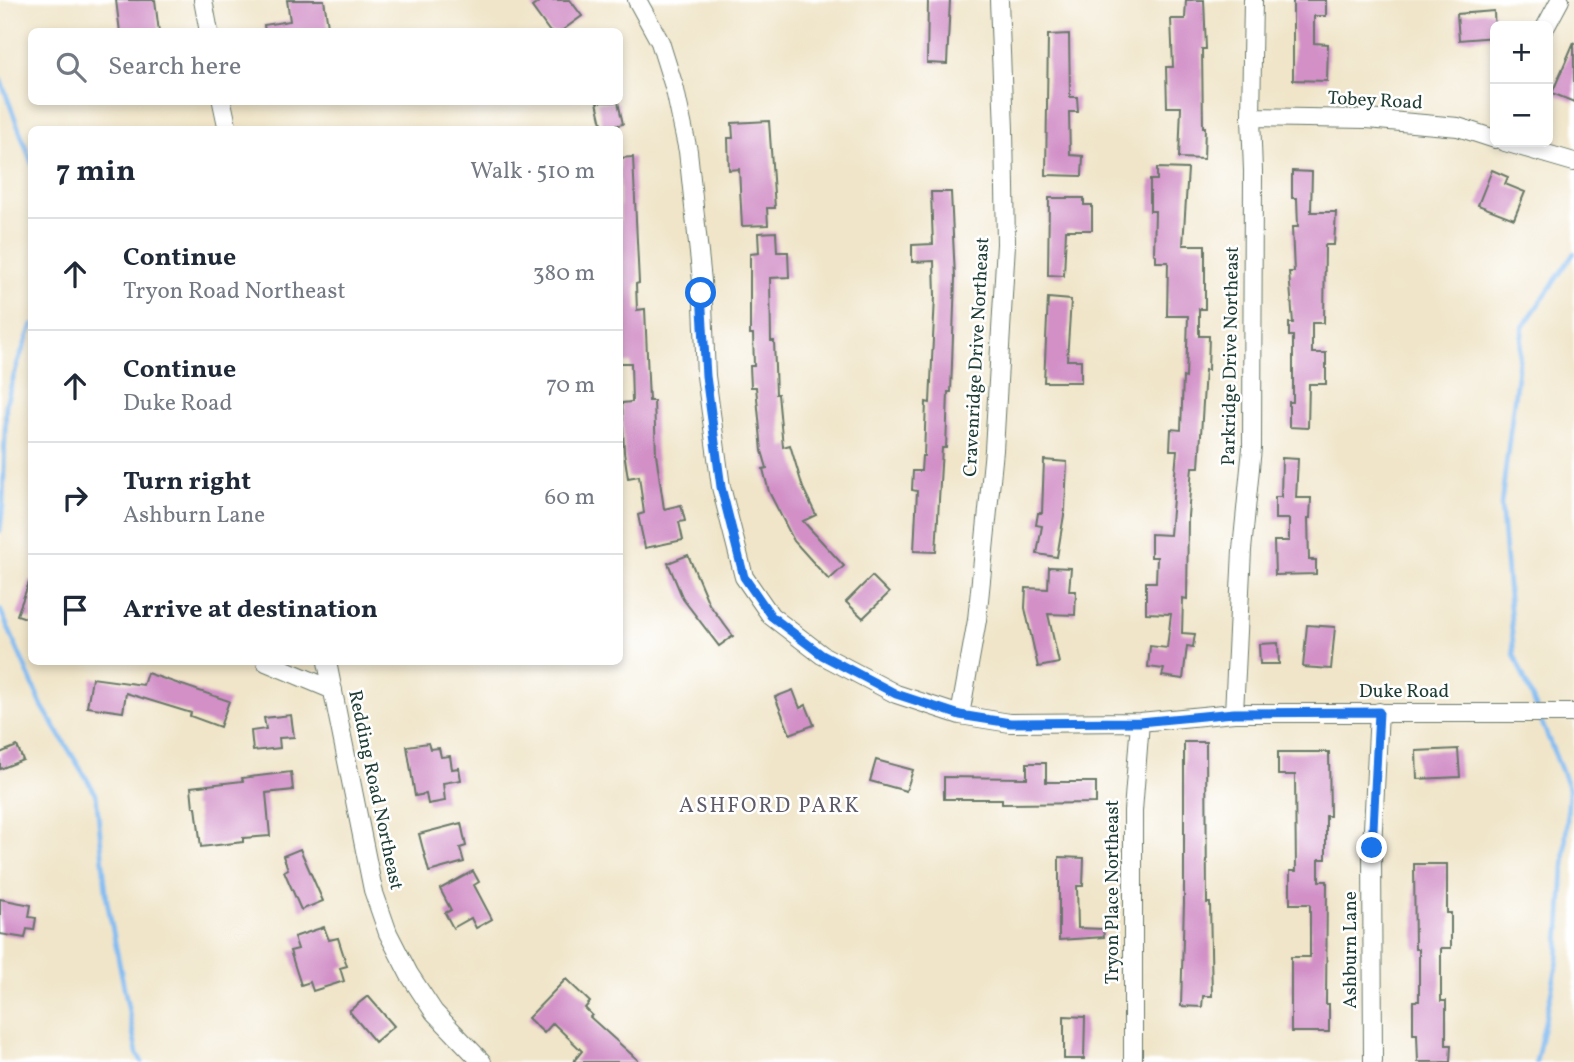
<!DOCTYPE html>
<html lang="en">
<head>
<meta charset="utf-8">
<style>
  body { margin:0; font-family:Vollkorn,serif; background:#f6f6f7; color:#1f2937 }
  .controls { position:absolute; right:21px; top:21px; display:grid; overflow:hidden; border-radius:10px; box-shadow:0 4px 10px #0003 }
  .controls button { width:63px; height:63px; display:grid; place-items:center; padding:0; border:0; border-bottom:2px solid #e0e1e3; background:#fff; color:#1f2937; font:35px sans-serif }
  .stop { position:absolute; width:21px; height:21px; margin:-16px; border:5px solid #1a73e8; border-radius:50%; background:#fff }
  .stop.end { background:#1a73e8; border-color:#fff; box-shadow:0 2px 7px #0008 }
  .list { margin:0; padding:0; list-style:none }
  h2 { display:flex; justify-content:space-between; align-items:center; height:91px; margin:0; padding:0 28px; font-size:30px }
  h2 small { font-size:23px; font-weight:400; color:#747a83 }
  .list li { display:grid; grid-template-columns:46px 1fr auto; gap:21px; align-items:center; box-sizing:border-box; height:112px; padding:0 28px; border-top:2px solid #e0e1e3 }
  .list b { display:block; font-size:26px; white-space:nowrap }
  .list p { margin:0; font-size:23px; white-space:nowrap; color:#747a83 }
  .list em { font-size:23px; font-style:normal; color:#747a83 }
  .icon { flex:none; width:38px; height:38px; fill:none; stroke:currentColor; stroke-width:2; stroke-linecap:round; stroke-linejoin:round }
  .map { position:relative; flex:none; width:1574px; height:1062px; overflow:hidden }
  .search { position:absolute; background:#fff; box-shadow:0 4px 10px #0003; left:28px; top:28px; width:595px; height:77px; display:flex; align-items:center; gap:18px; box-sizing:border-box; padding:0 24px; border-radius:10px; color:#747a83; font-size:26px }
  .panel { position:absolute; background:#fff; box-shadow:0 4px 10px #0003; left:28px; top:126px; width:595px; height:539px; border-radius:10px }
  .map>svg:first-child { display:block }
</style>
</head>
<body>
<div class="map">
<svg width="1574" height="1062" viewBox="0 0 1574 1062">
  <rect width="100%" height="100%" fill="#fff"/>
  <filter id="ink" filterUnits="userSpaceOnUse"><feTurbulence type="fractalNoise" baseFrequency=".0143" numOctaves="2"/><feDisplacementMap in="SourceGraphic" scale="14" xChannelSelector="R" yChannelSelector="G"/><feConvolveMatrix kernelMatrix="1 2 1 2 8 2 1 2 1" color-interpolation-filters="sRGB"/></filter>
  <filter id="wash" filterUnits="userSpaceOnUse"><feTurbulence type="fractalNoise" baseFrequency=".00686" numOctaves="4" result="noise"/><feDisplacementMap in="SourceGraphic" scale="28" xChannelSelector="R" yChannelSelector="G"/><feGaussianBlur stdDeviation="1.57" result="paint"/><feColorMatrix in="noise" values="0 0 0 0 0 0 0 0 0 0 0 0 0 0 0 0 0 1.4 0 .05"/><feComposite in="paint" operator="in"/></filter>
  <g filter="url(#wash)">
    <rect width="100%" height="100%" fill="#f0e5c9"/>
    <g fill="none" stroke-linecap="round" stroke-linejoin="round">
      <path stroke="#80bbf2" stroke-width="4.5" d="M0 78 32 164
        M0 531 3 506 6 403 18 362 32 325
        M0 609 42 706 96 794 107 901 137 1053 142 1062
        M1537 709 1514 654 1501 505 1523 327 1574 253
        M1536 1062 1558 961 1569 789 1540 718"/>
    </g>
    <g id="blocks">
      <path fill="#d290c7" d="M116 0H155L159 32H120Z
        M287 0H324L329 32H265L264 25 290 21Z
        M542 0H570L582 16 560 32H550L532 7Z
        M928 0H950L947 64 927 63Z
        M1186 0H1204L1206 49H1202L1203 127H1205L1204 159 1179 158 1181 107H1167L1166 67H1173L1171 19H1185Z
        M1293 0H1326V16H1314V43L1328 44 1327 81 1293 80Z
        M1494 11 1495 37 1459 40 1457 14Z
        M1069 34 1070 97H1077L1078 112H1069L1070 155 1083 156 1082 176 1046 175 1048 35Z
        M1574 42V102L1552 93Z
        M597 102H618L623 124 603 128Z
        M769 121 775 208H767L768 225 742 226 739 169 729 170 728 138H733L732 123Z
        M633 157 639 283 636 284 637 310 645 309 649 401H654L656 454 664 509 681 505 685 521 679 522 683 540 645 548 638 515 644 513 639 476 628 478 624 452 622 403 632 402 631 363H620V158Z
        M1157 168 1188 169 1183 245H1205V309H1199V336H1209L1208 370H1205L1199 467H1192L1188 516 1187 599 1183 598 1182 633 1195 634 1193 647 1187 646 1183 679 1162 676 1164 669 1148 667 1150 646 1167 648 1171 614 1146 613V582H1156L1157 557H1151V534L1170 535 1177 450H1170L1171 429 1181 430 1183 377 1186 378 1188 316H1167L1168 262H1156V255L1154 254 1155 211H1150V180H1157Z
        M1492 170 1508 177 1505 184 1525 192 1514 219 1478 205Z
        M1292 171 1312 172 1311 212H1336L1334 245H1325L1324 323H1312V353H1326V384H1309L1308 428 1289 427V402H1293V336H1289V323H1293L1289 272H1294L1292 227H1298L1297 198H1292Z
        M931 192H951L955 278 951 392H948L946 448H942L936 552 914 551 917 491 912 490 913 471H921L922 456H924L926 402 930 403 935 296 934 261 912 262V245L933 244Z
        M1049 198H1084V205H1092V230H1066L1064 276 1048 275Z
        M776 232 777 252H788L789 277 770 278 771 341H774L776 394H778L783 447 790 445 803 488 816 515 803 521 844 566 829 580 794 541 769 492 763 469 767 468 762 451 756 387H751L750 366H754L753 334H750V254L759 253 758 233Z
        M1048 298 1071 300 1067 360H1081V382H1044Z
        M1282 458 1298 459 1296 498H1311L1310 518H1308L1309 560H1316V574L1275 575 1274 541H1289V519H1275V497H1281Z
        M1044 460 1067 462 1065 509 1057 557 1037 554 1042 526 1036 525 1038 513H1042Z
        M688 555 709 604 733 636 719 646 683 599 668 563Z
        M1049 567 1071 568 1069 591H1076L1075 615 1048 614 1059 663 1038 667 1025 608 1026 588 1048 589Z
        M872 576 889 593 863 618 846 602Z
        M30 580H32V620L17 615Z
        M1307 625 1335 627 1331 669 1303 667Z
        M1278 643 1279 664H1260L1259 644Z
        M147 673 229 701 220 727 190 716 191 713 126 693 123 712 87 707 92 678 143 685Z
        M793 690 800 708 806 705 814 725 790 734 775 697Z
        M291 715 294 737 279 738 280 748 253 751 251 731 266 729 264 718Z
        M1184 742H1206L1207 903H1210L1212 996H1203L1202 1007 1181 1006 1184 903Z
        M428 743 430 749 439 748 441 757 450 756 452 769 459 768 461 780 443 783 445 801 428 804 426 794 415 796 407 746Z
        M17 746 23 760 0 769V753Z
        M1458 749 1460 777 1417 779 1416 751Z
        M1278 752H1329L1330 816H1326V859H1319V881H1327L1326 1004H1329V1032H1291V957H1310V904H1290V871H1296L1295 775H1278Z
        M876 760 913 770 906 791 870 781Z
        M1027 763H1046V782H1096V803L1002 804V799H944V777L1027 778Z
        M291 772 293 790 266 793 270 836 243 838V842L201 847 196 807H193L191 787 243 781 242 778Z
        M461 823 466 846 460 848 464 862 429 872 419 834Z
        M300 849 323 901 301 910 284 871 288 869 283 856Z
        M1059 857 1084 858 1083 886H1077L1078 928 1103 929 1104 937 1059 940Z
        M1414 864H1447V913H1451V948H1441V1001H1446V1045H1451L1450 1062H1418L1417 1034H1413V1001H1419V949H1415Z
        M473 871 479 882 474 885 492 919 476 928 471 918 453 928 445 913 451 910 440 889Z
        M0 899 31 905 29 917 36 918 34 930 27 929 25 938 0 934Z
        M324 927 329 940 338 938 347 966 340 968 344 981 313 991 310 982 301 985 290 951 298 949 294 937Z
        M566 979 590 1002 585 1008 592 1015 590 1017 640 1062H573L582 1051 553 1023 544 1033 528 1018Z
        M368 996 394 1026 375 1042 349 1011Z
        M1064 1016 1085 1017 1084 1059H1064Z"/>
    </g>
  </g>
  <g filter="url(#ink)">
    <use href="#blocks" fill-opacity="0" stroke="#687868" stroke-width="2"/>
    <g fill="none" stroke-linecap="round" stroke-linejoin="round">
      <g stroke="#687868" stroke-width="20">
        <path id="street" d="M203 0 209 32
          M637 0 660 42 675 90 688 151 702 281 706 376 721 487 744 577 771 616 822 655 896 694 960 715 1010 723 1140 722 1234 713H1574
          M1546 26 1560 0
          M222 102 228 130
          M1251 117 1367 119 1458 127 1495 139
          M1505 142 1574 162
          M266 662 333 690
          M327 662 373 890 388 933 409 974 434 1012 482 1062
          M1234 713 1242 550 1252 448 1253 171 1251 117 1253 0
          M960 715 977 620 994 450 1006 244 1004 130 999 0
          M1133 1062V811L1140 722
          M1373 1062 1372 848 1379 712"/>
      </g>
      <use href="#street" stroke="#fff" stroke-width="18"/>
    </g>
  </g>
  <g fill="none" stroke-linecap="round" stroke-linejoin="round" filter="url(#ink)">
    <path stroke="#1a73e8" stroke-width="9" d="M701 293 706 376 721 487 744 577 771 616 822 655 896 694 960 715 1010 723 1140 722 1234 713 1379 712 1372 848"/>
  </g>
  <g text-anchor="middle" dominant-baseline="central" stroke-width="5" stroke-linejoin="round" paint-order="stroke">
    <g font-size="19" fill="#1f3d34" stroke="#fff">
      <text transform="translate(1375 101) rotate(3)">Tobey Road</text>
      <text transform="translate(1231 356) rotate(-89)">Parkridge Drive Northeast</text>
      <text transform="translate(977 357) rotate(-87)">Cravenridge Drive Northeast</text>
      <text x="1404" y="692">Duke Road</text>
      <text transform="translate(375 790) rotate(78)">Redding Road Northeast</text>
      <text transform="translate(1113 892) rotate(-90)">Tryon Place Northeast</text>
      <text transform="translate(1351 950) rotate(-90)">Ashburn Lane</text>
    </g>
    <g font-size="21" letter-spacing="2" fill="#5e5a67" stroke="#fff">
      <text x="770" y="806">ASHFORD PARK</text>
    </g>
  </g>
</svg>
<div class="controls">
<button>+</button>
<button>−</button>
</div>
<div class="stop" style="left:701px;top:293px"></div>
<div class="stop end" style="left:1372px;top:848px"></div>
<div class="search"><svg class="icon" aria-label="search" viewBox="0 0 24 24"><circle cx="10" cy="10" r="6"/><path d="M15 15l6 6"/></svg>Search here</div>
<section class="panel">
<h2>7 min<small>Walk · 510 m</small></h2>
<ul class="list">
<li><svg class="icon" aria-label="ahead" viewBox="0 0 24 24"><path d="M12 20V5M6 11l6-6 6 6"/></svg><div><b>Continue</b><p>Tryon Road Northeast</p></div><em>380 m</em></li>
<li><svg class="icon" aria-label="ahead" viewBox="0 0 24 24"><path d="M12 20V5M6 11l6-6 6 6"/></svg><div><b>Continue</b><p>Duke Road</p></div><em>70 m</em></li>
<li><svg class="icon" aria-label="right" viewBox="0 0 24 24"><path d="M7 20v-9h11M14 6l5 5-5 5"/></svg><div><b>Turn right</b><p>Ashburn Lane</p></div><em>60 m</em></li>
<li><svg class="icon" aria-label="arrive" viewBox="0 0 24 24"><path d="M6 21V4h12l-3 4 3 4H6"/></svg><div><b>Arrive at destination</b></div></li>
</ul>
</section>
</div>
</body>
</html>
